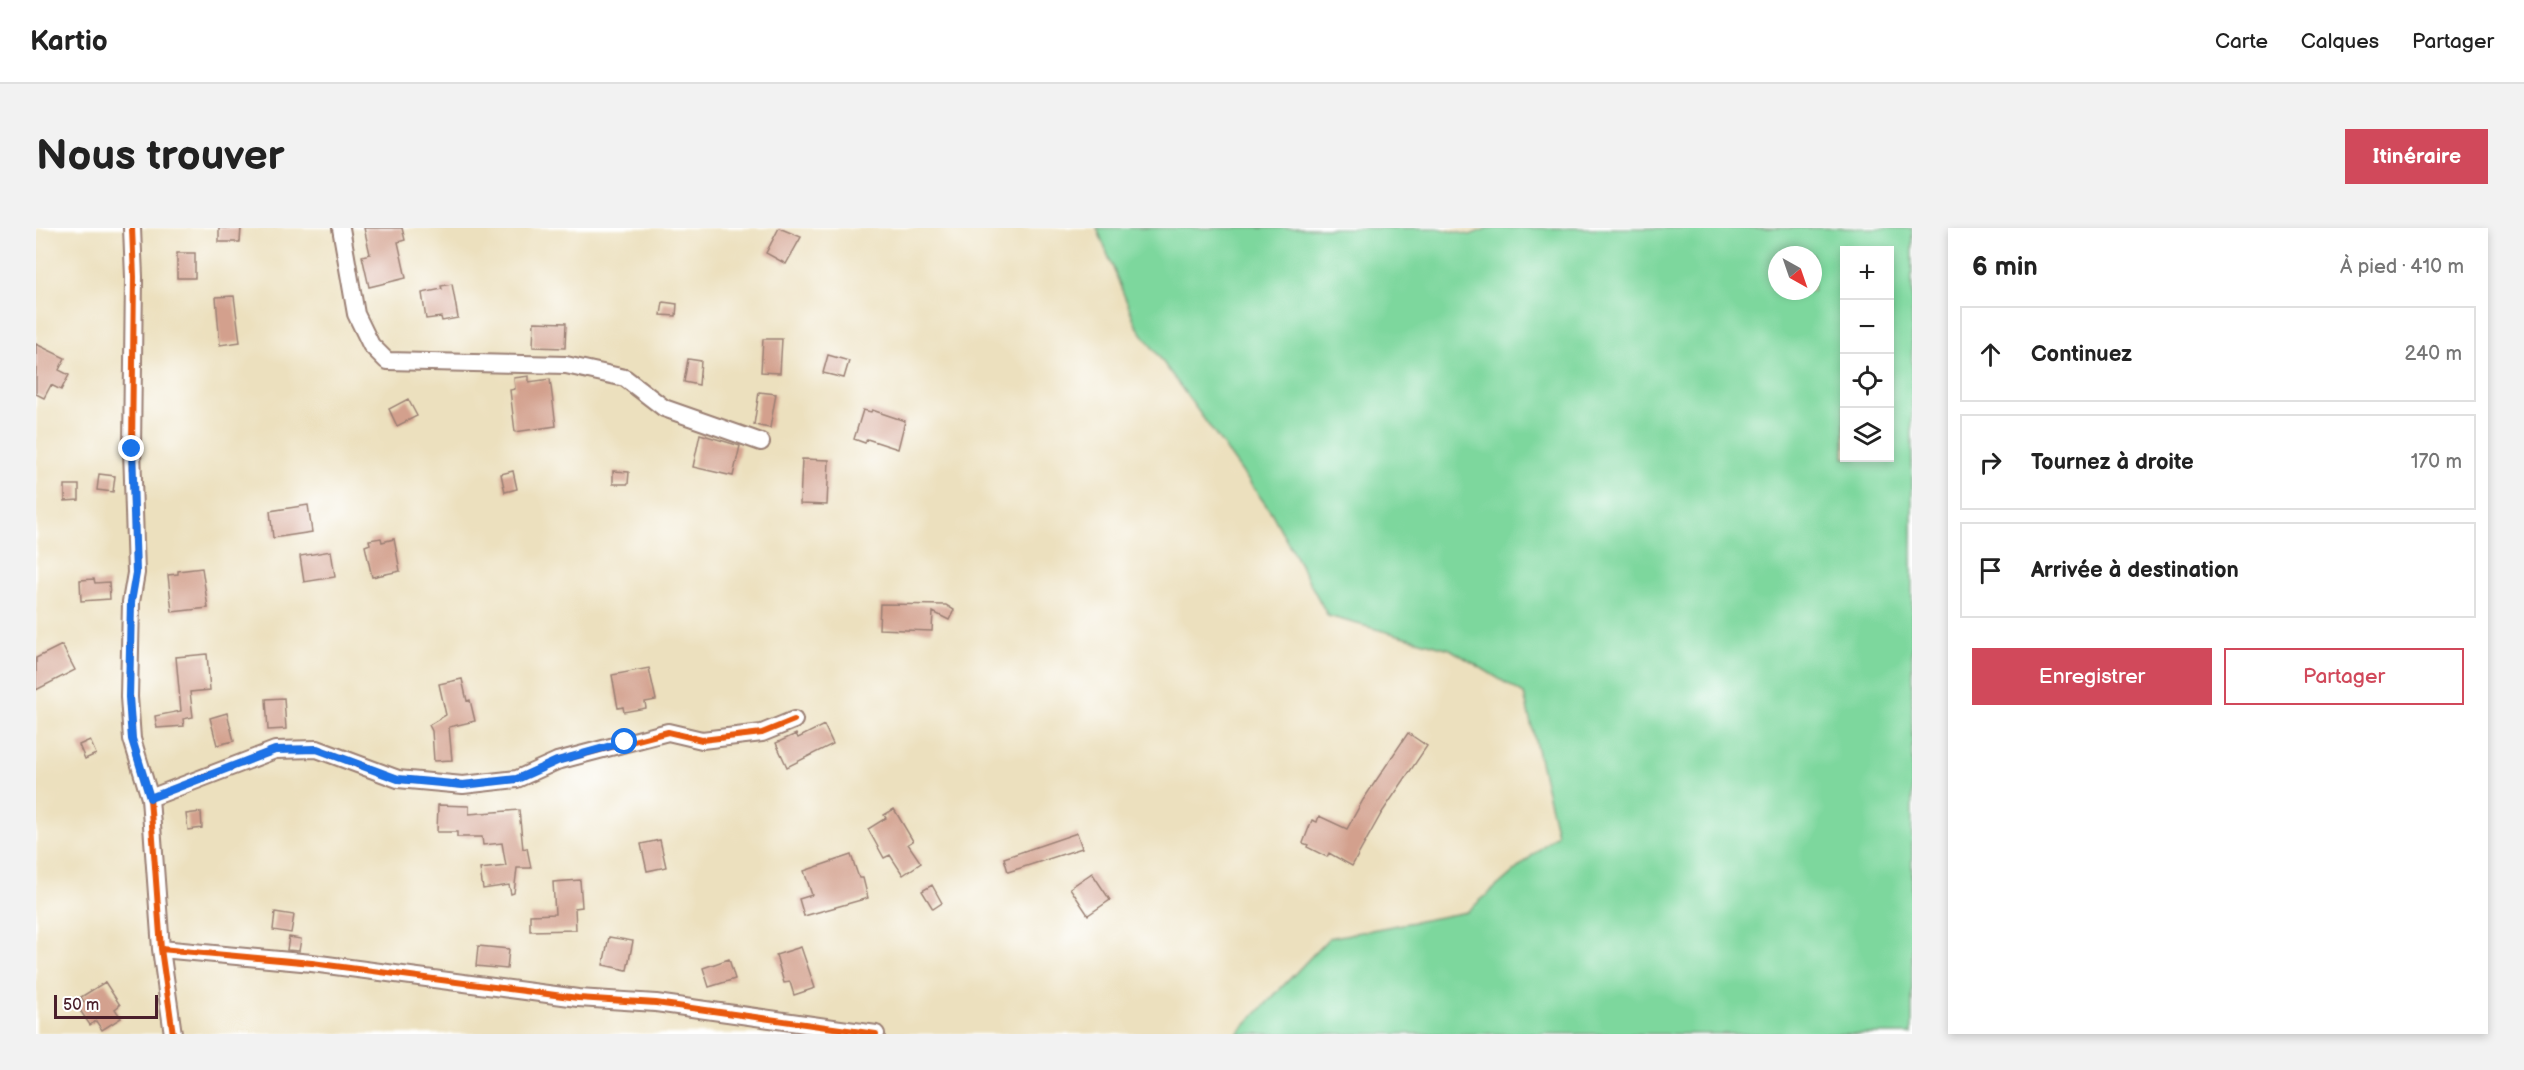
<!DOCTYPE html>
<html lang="fr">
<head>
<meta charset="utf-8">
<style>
  body { margin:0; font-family:"Balsamiq Sans",sans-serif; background:#f2f2f2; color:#222 }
  .controls { position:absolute; right:18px; top:18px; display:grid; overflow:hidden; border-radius:0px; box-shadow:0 3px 9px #0003 }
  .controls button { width:54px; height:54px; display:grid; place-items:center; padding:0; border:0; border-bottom:2px solid #e0e0e0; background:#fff; color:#222; font:30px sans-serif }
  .compass { position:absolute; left:1732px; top:18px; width:54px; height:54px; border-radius:50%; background:#fff; box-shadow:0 3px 9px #0003; rotate:140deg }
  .scale { position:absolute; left:18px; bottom:15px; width:104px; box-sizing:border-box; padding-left:6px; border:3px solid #4a1f2b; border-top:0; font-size:16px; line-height:21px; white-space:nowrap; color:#4a1f2b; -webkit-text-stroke:4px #fff; paint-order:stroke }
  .stop { position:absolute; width:18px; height:18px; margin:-14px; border:4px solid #1a73e8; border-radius:50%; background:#fff }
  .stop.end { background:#1a73e8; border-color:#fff; box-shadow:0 2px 6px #0008 }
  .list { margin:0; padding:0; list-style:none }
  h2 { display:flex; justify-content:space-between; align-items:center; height:78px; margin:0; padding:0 24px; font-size:26px }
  h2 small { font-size:20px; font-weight:400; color:#767676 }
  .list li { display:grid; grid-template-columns:39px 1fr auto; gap:18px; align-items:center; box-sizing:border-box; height:96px; margin:0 12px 12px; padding:0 12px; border:2px solid #e0e0e0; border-radius:0px }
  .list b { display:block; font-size:22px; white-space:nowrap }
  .list em { font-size:20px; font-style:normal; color:#767676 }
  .actions { display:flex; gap:12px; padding:18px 24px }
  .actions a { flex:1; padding:14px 0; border:2px solid #d1495b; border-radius:0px; text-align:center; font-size:21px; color:#d1495b }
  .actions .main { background:#d1495b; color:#fff }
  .icon { flex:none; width:33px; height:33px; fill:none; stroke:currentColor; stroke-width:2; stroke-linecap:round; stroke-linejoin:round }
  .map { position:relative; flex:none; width:1876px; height:806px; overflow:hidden; border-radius:0px }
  header { display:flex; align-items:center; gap:36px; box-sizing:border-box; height:84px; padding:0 30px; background:#fff; border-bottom:2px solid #e0e0e0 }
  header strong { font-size:28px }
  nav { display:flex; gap:33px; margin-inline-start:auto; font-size:21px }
  .intro { display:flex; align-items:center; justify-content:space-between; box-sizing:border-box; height:144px; padding:0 36px }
  h1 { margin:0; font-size:42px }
  .button { padding:15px 27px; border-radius:0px; background:#d1495b; color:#fff; font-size:21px; font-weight:700 }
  main { display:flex; gap:36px; padding:0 36px }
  aside { flex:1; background:#fff; border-radius:0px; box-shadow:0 3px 9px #0003 }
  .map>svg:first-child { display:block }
</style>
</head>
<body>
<header>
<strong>Kartio</strong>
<nav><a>Carte</a><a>Calques</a><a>Partager</a></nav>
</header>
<div class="intro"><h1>Nous trouver</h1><a class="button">Itinéraire</a></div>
<main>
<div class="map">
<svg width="1876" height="806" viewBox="0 0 1876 806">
  <rect width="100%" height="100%" fill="#fff"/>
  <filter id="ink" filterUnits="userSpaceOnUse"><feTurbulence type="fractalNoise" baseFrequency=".0167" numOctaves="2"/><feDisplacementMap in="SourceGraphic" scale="12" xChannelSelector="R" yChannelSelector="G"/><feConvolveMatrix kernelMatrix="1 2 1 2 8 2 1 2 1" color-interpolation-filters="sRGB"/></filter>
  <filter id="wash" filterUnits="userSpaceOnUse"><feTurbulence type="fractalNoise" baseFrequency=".008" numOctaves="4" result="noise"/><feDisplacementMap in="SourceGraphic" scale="24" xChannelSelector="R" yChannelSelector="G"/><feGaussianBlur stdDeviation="1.35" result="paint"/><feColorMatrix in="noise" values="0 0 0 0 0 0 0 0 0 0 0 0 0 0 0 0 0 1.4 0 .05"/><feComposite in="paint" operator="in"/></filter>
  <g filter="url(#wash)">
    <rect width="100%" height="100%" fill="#ece0be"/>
    <path fill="#7dd79d" stroke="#647b64" stroke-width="1.5" fill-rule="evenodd" d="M1061 0H1401L1434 7 1452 0H1876V806H1201L1293 710 1431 684 1521 606 1488 466 1414 421 1292 388 1235 284 1100 97ZM1808 22H1854V230H1808ZM1741 27H1777V63H1741Z"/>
    <g id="blocks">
      <path fill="#d3a08d" d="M183 0H205L204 14H183Z
        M328 0H366L369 12 362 14 370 50 333 59 326 28 334 26Z
        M743 0 765 9 750 36 730 25Z
        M141 25H159V50H141Z
        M416 56 422 90 406 93 405 89 390 91 386 65 406 61 405 58Z
        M198 68 204 114 184 117 180 69Z
        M627 74 641 76 640 88 625 87Z
        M498 94 530 95 529 120 497 119Z
        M727 111H746L744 145 725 144Z
        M0 116 29 130 23 142 33 147 25 162 15 157 8 170 0 166Z
        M792 127 813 133 808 150 787 145Z
        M652 131 665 133 663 157 648 154Z
        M493 148V154L514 151 520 198 479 204 474 162 479 161 478 150Z
        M723 164 740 166 734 200 718 197Z
        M372 171 381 188 361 198 353 181Z
        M827 182 835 184 836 182 869 193 862 221 831 211 829 215 818 211Z
        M664 206 704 218 697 248 657 239Z
        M766 231 793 232 791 277 764 276Z
        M477 243 481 261 469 264 465 246Z
        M577 243 593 244 592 256H577Z
        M63 246 79 248 77 264 61 262Z
        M29 257H43V272L29 273Z
        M272 277 276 304 237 310 234 283Z
        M345 310 346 314 358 311 364 343 336 349 329 318 334 316 333 312Z
        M295 323 299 349 268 354 264 328Z
        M166 340 172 380 136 384 132 347 142 346V343Z
        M58 351 59 355 73 354 74 371 45 373 44 352Z
        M844 376 910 377 918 382 913 392 897 384 896 403 843 401Z
        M26 417 39 442 0 462V430Z
        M171 426 174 462 154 464 157 489 147 491 148 498 121 500 119 488 145 483 140 429Z
        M613 440 620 472 609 474 610 480 588 484 587 479 582 480 576 447Z
        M426 451 431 473 434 472 439 493 413 499 416 532 398 533 396 503 393 497 410 487 403 456Z
        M248 470 250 501 232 502 230 471Z
        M191 485 198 513 181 517 174 490Z
        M788 497 797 516 751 539 740 515 760 506 762 510Z
        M1372 505 1391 518 1345 586 1316 638 1293 625 1291 629 1271 619 1272 617 1267 615 1276 592 1281 594 1283 588 1311 601 1327 572Z
        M54 512 60 526 49 531 43 517Z
        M402 577 433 578V586L483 582 487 621 491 620 495 640H481L478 665 475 666 473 657 447 661 444 641 470 638 466 615 447 617 446 609H421V604H401Z
        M858 581 877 613 872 616 885 635 867 647 854 627 848 630 832 601 850 590 848 587Z
        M165 584 166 600 152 602 150 586Z
        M1041 605 1046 620 972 644 968 630Z
        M624 612 630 639 611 643 605 616Z
        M815 627 823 650H827L832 670 768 688 763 671 776 667 768 643Z
        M1056 645 1074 672 1052 687 1034 660Z
        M544 652 546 679 539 680 540 702 494 703V687L519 686 517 654Z
        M896 657 906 675 897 681 886 663Z
        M239 684 258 687 255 705 237 702Z
        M253 709 265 711 263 723 251 722Z
        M573 709 597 713 591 742 567 737Z
        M442 718 473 721 471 741 440 738Z
        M765 719 779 760 758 767 754 754 748 755 740 727Z
        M693 731 699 751 673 759 667 740Z
        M69 754 84 777 79 781 85 790 66 802 60 793 54 797 41 778 48 774 45 769Z"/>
    </g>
  </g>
  <g filter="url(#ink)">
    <use href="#blocks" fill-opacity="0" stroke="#9b8074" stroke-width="1.5"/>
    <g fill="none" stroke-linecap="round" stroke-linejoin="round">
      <g stroke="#9b8074" stroke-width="20">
        <path id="minor" d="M96 0 98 49 96 221 100 345 95 374 93 469 96 511 114 570 125 721 137 806
          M305 0 320 86 335 117 351 133 530 137 589 150 628 180 725 214
          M114 570 239 522 281 521 362 551 427 557 481 551 521 533 632 504 666 512 726 505 758 492
          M125 721 276 735 542 770 620 775 840 806"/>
      </g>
      <use href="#minor" stroke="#fff" stroke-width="16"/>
      <g stroke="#fff" stroke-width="10">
        <path id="cycleway" d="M96 0 98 49 96 221 100 345 95 374 93 469 96 511 114 570 125 721 137 806
          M114 570 239 522 281 521 362 551 427 557 481 551 521 533 632 504 666 512 726 505 758 492
          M125 721 276 735 542 770 620 775 840 806"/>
      </g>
      <use href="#cycleway" stroke="#e8590c" stroke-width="6"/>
    </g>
  </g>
  <g fill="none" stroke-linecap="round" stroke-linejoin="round" filter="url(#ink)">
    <path stroke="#1a73e8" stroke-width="8" d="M96 221 100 345 95 374 93 469 96 511 114 570 239 522 281 521 362 551 427 557 481 551 521 533 589 514"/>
  </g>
</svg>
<div class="controls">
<button>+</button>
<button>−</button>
<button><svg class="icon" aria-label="locate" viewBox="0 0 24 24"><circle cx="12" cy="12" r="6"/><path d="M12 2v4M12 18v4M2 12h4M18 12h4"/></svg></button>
<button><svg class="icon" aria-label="layers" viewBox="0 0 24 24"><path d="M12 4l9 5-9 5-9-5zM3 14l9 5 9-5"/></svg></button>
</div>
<svg class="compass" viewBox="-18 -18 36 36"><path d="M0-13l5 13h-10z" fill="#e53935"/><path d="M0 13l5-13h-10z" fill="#767676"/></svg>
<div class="scale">50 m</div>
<div class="stop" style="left:589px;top:514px"></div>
<div class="stop end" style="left:96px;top:221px"></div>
</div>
<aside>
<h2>6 min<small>À pied · 410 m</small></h2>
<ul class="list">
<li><svg class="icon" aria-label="ahead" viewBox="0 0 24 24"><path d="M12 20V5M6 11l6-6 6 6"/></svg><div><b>Continuez</b></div><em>240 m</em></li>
<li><svg class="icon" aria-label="right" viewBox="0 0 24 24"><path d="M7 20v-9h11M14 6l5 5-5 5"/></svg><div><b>Tournez à droite</b></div><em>170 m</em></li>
<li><svg class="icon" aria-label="arrive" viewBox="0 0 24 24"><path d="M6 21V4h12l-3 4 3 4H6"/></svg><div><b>Arrivée à destination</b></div></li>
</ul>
<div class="actions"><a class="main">Enregistrer</a><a>Partager</a></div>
</aside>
</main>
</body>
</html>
